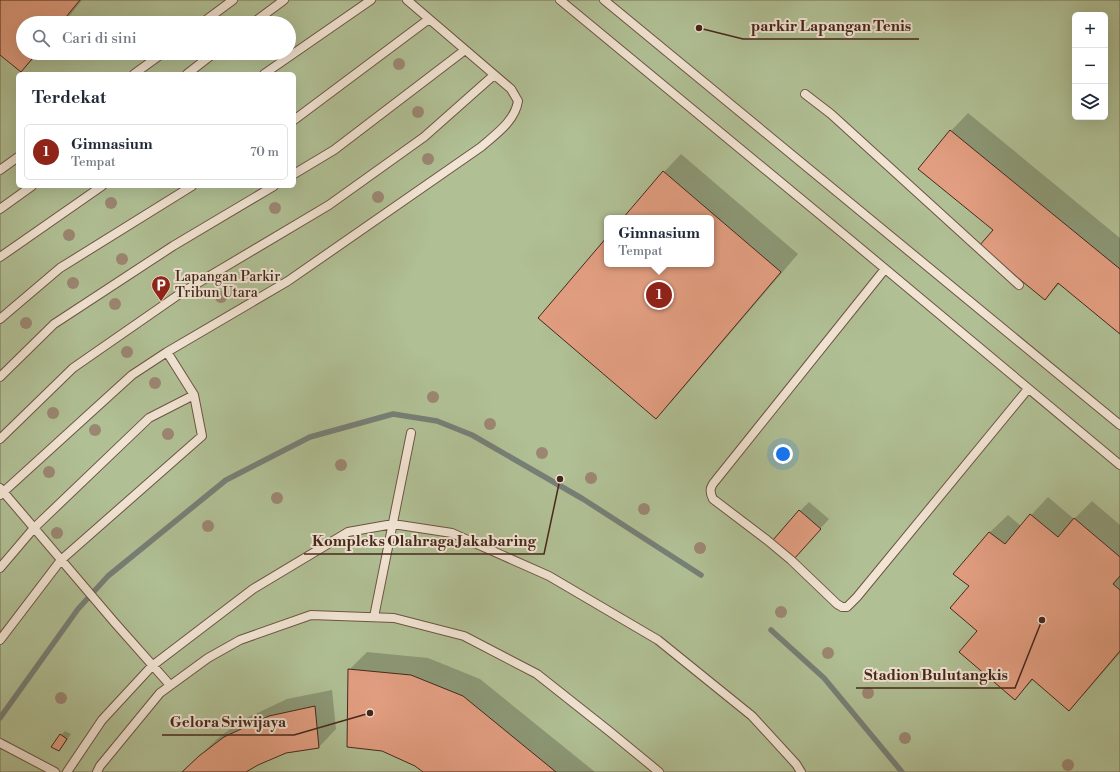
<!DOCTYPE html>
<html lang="id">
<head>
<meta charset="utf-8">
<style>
  body { margin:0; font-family:"Libre Bodoni",serif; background:#f2f2f3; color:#1f2937 }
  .controls { position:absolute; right:12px; top:12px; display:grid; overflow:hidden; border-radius:6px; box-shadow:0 4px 16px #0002 }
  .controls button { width:36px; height:36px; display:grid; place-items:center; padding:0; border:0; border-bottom:1px solid #e0e1e3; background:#fff; color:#1f2937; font:20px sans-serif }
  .you { position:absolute; left:783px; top:454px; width:14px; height:14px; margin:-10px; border:3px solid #fff; border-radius:50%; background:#1a73e8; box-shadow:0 0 0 6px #1a73e833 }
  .badge { display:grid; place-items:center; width:26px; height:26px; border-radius:50%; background:#8f2418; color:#fff; font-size:13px; font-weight:700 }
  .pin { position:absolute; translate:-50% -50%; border:2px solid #fff; box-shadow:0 1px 4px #0006 }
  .popup { position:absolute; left:604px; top:215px; width:110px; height:52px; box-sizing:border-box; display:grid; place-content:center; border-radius:6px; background:#fff; filter:drop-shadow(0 1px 3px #0005); font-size:13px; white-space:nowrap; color:#747a83 }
  .popup b { font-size:15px; color:#1f2937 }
  .popup::after { content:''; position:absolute; left:50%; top:100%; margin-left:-8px; border:8px solid transparent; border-top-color:#fff }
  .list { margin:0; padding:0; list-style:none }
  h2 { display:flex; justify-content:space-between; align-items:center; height:52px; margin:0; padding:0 16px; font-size:17px }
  h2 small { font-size:13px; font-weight:400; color:#747a83 }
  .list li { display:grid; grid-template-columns:26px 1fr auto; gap:12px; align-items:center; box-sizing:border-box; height:56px; margin:0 8px 8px; padding:0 8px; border:1px solid #e0e1e3; border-radius:6px }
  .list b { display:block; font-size:15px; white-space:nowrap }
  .list p { margin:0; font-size:13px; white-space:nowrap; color:#747a83 }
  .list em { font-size:13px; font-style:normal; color:#747a83 }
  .icon { flex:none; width:22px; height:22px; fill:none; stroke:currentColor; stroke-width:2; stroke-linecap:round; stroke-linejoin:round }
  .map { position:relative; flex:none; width:1120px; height:772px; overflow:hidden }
  .search { position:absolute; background:#fff; box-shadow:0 4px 16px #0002; left:16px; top:16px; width:280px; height:44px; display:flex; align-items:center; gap:10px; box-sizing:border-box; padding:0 14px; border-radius:22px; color:#747a83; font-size:15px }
  .panel { position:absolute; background:#fff; box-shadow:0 4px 16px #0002; left:16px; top:72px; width:280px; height:116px; border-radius:6px }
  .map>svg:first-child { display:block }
</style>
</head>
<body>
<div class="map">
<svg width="1120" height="772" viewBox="0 0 1120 772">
  <rect width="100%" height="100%" fill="#e9d6bb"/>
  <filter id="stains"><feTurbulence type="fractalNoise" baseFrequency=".005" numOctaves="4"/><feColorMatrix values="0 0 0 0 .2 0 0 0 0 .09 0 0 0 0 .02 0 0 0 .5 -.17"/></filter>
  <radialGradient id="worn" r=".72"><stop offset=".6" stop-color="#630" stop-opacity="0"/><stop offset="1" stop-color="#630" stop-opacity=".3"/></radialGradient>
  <path fill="#b0bf94" stroke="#7b7358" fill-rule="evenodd" d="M0 0H1120V772H0ZM1075 15H1105V117H1075ZM23 23H289V53H23ZM18 74H294V186H18ZM607 218H711V264H607Z"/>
  <path fill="#0003" d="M0 0H82L64 23H23V53H39L21 71 0 54Z
    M968 113 1120 238V332L1060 283 1045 299 994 230 951 131Z
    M681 154 798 254 673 400 656 417 539 318 607 238V264H711V218H624L664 172Z
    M1048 497 1074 519 1092 501 1120 525V653L1086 692 1069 709 1034 679 1015 698 970 586 954 574 990 532 1008 515 1021 526Z
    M809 502 829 519 794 558 800 511Z
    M367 652 428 658 480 679 595 772H424L349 670Z
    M332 690 336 729 319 747 286 752 258 764 244 772H183L217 739 242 720 287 699Z
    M65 731 71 734 63 746 59 750 61 735Z"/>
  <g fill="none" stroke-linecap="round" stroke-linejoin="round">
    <path stroke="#777f76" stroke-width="5.5" d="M771 630 824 678 902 772
      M0 718 78 609 108 576 226 480 310 437 393 414 437 421 472 435 583 499 701 575"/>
  </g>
  <path fill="#e29e81" stroke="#46271c" d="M0 0H80L61 23H23V53H37L21 72 0 55Z
    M950 130 1120 269V334L1058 283 1045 300 979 246 993 230 918 169Z
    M663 171 781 272 656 419 538 318 607 237V264H711V218H623Z
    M799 510 821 529 794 559 773 540Z
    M1030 514 1058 537 1074 518 1120 557V576L1113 584 1120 590V651L1069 711 1032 679 1015 700 959 652 977 631 950 608 969 586 953 574 989 532 1005 544Z
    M348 669 411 675 463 696 556 772H423L415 766 382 751 347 747Z
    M315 706 319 748 286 753 258 765 246 772H182L199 756 224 737 269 716Z
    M60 734 67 739 59 751 51 747Z"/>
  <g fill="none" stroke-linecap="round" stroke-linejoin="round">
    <g stroke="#6f5344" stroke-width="10">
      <path id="service" d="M560 0 847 237 1120 465
        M604 0 1120 425
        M202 23 233 0
        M253 23 284 0
        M134 74 163 53
        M187 74 214 53
        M264 74 371 0
        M805 94 831 114 1019 285
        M294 120 429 19
        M0 170 18 157
        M294 174 334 150 465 50
        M0 209 32 186
        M0 257 102 186
        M885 269 716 480C710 487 709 491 713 499L767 540 791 560 837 604 842 607H847L857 597 1028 389
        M0 319 60 268 192 186
        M0 377 54 324 173 246 274 186
        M0 439 73 368 181 293 329 205 424 137 494 75
        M0 488 115 623 170 685
        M0 495 132 375 167 352 288 281 481 147C496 134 515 121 518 101L511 89 407 0
        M0 568 34 528 149 418 194 395
        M374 617 411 433
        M0 640 61 560 202 436 194 395 167 352
        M0 743 55 772
        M67 772 102 720 152 666 253 589 348 532 393 524 452 533 549 576 658 640 752 716 796 764 801 772
        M97 772 100 766 160 693 208 658 240 640 311 615 394 618 464 636 537 674 609 731 659 772"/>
    </g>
    <use href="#service" stroke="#f1e4d3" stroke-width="8"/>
  </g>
  <g fill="#9b8671">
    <circle cx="399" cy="64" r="6"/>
    <circle cx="418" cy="112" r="6"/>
    <circle cx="428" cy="159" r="6"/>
    <circle cx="378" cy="197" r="6"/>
    <circle cx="111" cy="203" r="6"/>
    <circle cx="275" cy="208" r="6"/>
    <circle cx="69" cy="235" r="6"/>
    <circle cx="122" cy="259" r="6"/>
    <circle cx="73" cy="283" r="6"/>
    <circle cx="221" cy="297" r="6"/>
    <circle cx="115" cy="304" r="6"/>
    <circle cx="26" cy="323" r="6"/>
    <circle cx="127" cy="352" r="6"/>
    <circle cx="155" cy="383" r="6"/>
    <circle cx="433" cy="397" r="6"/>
    <circle cx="53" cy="413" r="6"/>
    <circle cx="490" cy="424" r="6"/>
    <circle cx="95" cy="430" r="6"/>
    <circle cx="168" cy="434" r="6"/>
    <circle cx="542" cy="453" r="6"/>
    <circle cx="341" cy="465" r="6"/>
    <circle cx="49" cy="472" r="6"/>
    <circle cx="591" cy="478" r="6"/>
    <circle cx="277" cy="498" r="6"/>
    <circle cx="644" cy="509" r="6"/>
    <circle cx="208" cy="526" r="6"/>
    <circle cx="57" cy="533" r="6"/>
    <circle cx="700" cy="548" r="6"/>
    <circle cx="781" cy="612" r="6"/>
    <circle cx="828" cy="653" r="6"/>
    <circle cx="868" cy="693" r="6"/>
    <circle cx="61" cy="698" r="6"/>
    <circle cx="905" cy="738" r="6"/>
    <circle cx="1068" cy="765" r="6"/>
  </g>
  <defs>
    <g id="parking-pin" transform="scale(1)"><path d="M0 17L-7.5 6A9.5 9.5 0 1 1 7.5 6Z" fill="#8f2418" stroke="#f1e4d3"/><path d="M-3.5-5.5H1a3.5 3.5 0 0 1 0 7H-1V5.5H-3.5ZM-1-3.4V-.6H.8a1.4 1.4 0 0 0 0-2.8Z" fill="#fff"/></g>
  </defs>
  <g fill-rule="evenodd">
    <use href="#parking-pin" x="161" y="285"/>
  </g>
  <g text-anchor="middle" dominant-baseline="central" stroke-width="4" stroke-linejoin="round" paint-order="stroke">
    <g font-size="14" fill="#46271c" stroke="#f1e4d3" text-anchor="start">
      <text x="175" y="277">Lapangan Parkir<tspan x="175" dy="16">Tribun Utara</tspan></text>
    </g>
  </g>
  <path fill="none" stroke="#46271c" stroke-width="1.5" d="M699 28L743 39H919M560 479L544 554H304M1042 620L1015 688H856M370 713L294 735H162"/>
  <g fill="#46271c" stroke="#f1e4d3" stroke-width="1.5">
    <circle cx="699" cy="28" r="4"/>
    <circle cx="560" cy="479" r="4"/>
    <circle cx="1042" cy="620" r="4"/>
    <circle cx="370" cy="713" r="4"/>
  </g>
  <g font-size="15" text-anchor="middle" font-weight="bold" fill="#46271c" stroke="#f1e4d3" stroke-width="4" stroke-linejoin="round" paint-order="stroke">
    <text x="831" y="31">parkir Lapangan Tenis</text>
    <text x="424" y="546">Kompleks Olahraga Jakabaring</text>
    <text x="936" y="680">Stadion Bulutangkis</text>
    <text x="228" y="727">Gelora Sriwijaya</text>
  </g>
  <rect width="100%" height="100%" filter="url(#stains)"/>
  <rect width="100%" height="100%" fill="url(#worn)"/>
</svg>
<div class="controls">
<button>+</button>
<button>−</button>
<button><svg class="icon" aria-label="layers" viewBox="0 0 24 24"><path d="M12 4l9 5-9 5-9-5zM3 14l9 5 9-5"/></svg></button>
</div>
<div class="you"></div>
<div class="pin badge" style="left:659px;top:295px">1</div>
<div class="popup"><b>Gimnasium</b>Tempat</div>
<div class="search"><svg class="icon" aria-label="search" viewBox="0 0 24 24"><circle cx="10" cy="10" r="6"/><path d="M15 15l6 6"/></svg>Cari di sini</div>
<section class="panel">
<h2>Terdekat<small></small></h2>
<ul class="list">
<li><span class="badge">1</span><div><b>Gimnasium</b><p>Tempat</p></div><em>70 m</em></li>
</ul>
</section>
</div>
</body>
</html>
